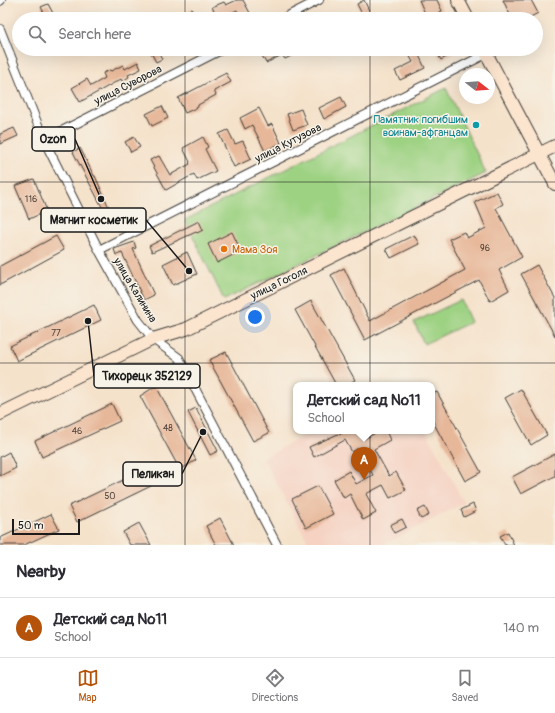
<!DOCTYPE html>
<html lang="en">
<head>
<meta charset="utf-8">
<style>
  body { margin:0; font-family:Pangolin,sans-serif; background:#f2f2f3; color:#2b2b33 }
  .compass { position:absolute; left:459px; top:68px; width:36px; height:36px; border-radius:50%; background:#fff; box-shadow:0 4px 16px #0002; rotate:107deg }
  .scale { position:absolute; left:12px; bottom:10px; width:68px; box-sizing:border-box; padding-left:4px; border:2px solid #1c1c1c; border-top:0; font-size:11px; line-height:14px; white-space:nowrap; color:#1c1c1c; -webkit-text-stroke:3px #f7f3e8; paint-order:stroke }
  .you { position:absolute; left:255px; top:317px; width:14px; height:14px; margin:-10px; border:3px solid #fff; border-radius:50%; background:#1a73e8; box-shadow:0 0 0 6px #1a73e833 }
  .badge { display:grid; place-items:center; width:26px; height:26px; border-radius:50%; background:#b45309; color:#fff; font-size:13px; font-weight:700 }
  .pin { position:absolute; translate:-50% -33px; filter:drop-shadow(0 1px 2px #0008) }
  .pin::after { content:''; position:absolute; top:21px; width:14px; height:12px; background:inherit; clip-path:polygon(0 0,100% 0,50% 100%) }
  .popup { position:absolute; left:293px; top:382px; width:142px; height:52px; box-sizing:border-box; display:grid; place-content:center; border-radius:8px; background:#fff; filter:drop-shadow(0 1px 3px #0005); font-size:13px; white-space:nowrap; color:#7c7c81 }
  .popup b { font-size:15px; color:#2b2b33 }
  .popup::after { content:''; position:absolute; left:50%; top:100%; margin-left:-8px; border:8px solid transparent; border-top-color:#fff }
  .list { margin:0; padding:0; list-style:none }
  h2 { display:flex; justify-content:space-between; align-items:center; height:52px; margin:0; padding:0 16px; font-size:17px }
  h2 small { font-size:13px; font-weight:400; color:#7c7c81 }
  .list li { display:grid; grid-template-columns:26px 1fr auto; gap:12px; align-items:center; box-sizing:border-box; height:60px; padding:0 16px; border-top:1px solid #e1e1e2 }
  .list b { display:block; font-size:15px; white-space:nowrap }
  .list p { margin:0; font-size:13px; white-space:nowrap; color:#7c7c81 }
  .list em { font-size:13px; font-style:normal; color:#7c7c81 }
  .icon { flex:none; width:22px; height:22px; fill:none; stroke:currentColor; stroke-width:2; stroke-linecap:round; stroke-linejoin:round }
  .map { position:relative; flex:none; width:555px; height:545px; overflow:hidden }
  .search { position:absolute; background:#fff; box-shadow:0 4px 16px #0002; left:12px; right:12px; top:12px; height:44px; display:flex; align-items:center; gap:10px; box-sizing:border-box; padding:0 14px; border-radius:22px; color:#7c7c81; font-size:15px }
  .sheet { height:112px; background:#fff }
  nav { display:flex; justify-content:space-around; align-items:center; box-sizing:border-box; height:56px; border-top:1px solid #e1e1e2; background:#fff; font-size:11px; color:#7c7c81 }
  nav a { display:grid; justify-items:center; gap:2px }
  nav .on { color:#b45309 }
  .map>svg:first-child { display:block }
</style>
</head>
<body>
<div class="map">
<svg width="555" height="545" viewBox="0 0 555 545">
  <rect width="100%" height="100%" fill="#f7f3e8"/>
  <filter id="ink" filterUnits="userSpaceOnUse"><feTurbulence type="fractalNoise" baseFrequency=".025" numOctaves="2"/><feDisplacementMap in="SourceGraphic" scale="8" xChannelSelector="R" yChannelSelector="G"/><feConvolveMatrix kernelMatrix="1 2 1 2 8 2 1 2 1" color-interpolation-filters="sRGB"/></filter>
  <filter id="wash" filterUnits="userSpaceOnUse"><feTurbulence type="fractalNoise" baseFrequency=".012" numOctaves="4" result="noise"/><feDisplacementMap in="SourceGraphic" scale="16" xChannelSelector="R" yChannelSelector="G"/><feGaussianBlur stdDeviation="0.9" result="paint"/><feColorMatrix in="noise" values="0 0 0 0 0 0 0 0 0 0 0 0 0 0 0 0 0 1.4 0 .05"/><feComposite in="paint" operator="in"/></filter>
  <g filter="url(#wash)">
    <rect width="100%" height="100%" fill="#f5e2cb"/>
    <path fill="#f5d2c2" d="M313 431H426L464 503 384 545H310L263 458Z"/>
    <path fill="#9ed283" stroke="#5d7750" d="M446 88 486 173 224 300 185 220Z
      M461 300 471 322 424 344 414 322Z"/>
    <g id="blocks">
      <path fill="#e7b799" d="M237 0H243L250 13 240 17 237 10 218 19 212 7 224 2 226 5Z
        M364 0 371 15 364 18 357 4Z
        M419 0H437L442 11 427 18Z
        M503 0H531L538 13 527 19H512Z
        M48 4 54 15 47 19 41 7Z
        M192 9 197 19H186L183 14Z
        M149 49H157L162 59 156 62Z
        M270 49H294L291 51 293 55 285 59 282 55 266 63 261 54Z
        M416 49 425 68 400 80 395 71 413 62 408 53Z
        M435 49H461L441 60Z
        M138 62 141 69 128 75 129 77 122 81 121 79 80 102 72 88 87 79 91 86 105 78 103 73 110 70 111 71 123 65 125 69Z
        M226 73 231 82 214 91 216 95 198 105V107L185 113 178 98Z
        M341 97 346 107 324 119 319 108Z
        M162 106 168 118 152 126 146 114Z
        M259 108 268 126 272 124 281 143 265 151 252 125 245 129 240 118Z
        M301 109 307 125 293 130 287 114Z
        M14 128 18 136 0 144V134Z
        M228 130 235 144 243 141 251 159 234 167 219 134Z
        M134 137 140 147 131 152 125 142Z
        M203 137 208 147 205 149 216 171 197 180 194 174 166 190 150 160 159 156 170 175 190 164 189 163 190 162 183 148Z
        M80 148 94 176H95L111 212 113 211 117 219 110 222 73 152Z
        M34 179 47 211 29 219 15 186Z
        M497 192 503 204 496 208 522 257 499 270 509 290 490 301 479 280 365 340 331 275 344 268 370 321 465 270 449 239 464 232 467 238 486 228 475 202Z
        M199 221 203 230 197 233 196 232 152 252 149 246Z
        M232 232 241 251 217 263 208 244Z
        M414 235 419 244 391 258 386 249Z
        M56 236 64 250 0 285V266Z
        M134 242 136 248 133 249 154 295 144 300 122 253 116 255 114 249Z
        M187 252 197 274 173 285 163 264Z
        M537 265 555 298V336L521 274Z
        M311 301 355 380 346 385H336L295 310Z
        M94 305 101 320 17 361 10 346Z
        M226 352 269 433 253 441 209 360Z
        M156 386 196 460 180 470 140 396Z
        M521 389 547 435 531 445 505 398Z
        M437 392 481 472 465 481 432 420V394Z
        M112 404 120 421 42 457 35 441Z
        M196 408 218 451 210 455 188 412Z
        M346 431H360L364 439 379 431H386L390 440 374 449 389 476 396 472 406 490 390 498 383 485 366 494 376 513 363 520 350 494 344 498 334 480 349 471 356 484 373 475 358 448 352 452 345 440 314 457 309 447 338 434 339 435Z
        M9 452 16 468 0 476V457Z
        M555 454V476L521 494 512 477Z
        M144 470 151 486 77 522 69 506Z
        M318 486 333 514 306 528 292 499Z
        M473 504 476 511 464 517 461 510Z
        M425 507 429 515 421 519 417 511Z
        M51 514 59 529 24 545H0V538Z
        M220 518 234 545H216L206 526Z
        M402 519 406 527 394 533 390 525Z
        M139 523 151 545H130L123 532Z
        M508 532 514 545H505L500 536Z"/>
    </g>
  </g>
  <g filter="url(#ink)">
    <use href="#blocks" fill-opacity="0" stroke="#3d3a36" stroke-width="1"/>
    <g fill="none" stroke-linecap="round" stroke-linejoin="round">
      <g stroke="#3d3a36" stroke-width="10">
        <path id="minor" d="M0 1 1 0
          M282 19 319 0
          M0 29 44 140 99 250 138 320 153 339 179 358 277 545
          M44 140 223 49
          M99 250 486 54"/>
      </g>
      <g stroke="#3d3a36" stroke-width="14">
        <path id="secondary" d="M458 0 468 19
          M484 49 555 184
          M0 414 153 339 186 329 555 146"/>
      </g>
      <use href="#minor" stroke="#fff" stroke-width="8"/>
      <use href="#secondary" stroke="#fce5cf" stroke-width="12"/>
    </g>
  </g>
  <path fill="none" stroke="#1c1c1c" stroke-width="1" stroke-opacity="0.55" d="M185 0V19M370 0V19M185 49V545M370 49V545M0 182H555M0 363H555"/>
  <circle fill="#0f9aa8" stroke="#f7f3e8" stroke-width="1.5" cx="476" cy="125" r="4"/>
  <circle fill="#e8710a" stroke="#f7f3e8" stroke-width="1.5" cx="224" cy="249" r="4"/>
  <g text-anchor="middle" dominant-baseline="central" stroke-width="3" stroke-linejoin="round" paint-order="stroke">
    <g font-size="9" fill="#4f433b">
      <text x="31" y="199">116</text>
      <text x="485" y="248">96</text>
      <text x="56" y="333">77</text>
      <text x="168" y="428">48</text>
      <text x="77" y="431">46</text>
      <text x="110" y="496">50</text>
    </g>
    <g font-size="11" fill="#1c1c1c" stroke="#f7f3e8">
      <text transform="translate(128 85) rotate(-27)">улица Суворова</text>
      <text transform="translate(288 143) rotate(-27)">улица Кутузова</text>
      <text transform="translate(279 283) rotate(-26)">улица Гоголя</text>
      <text transform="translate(135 290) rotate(59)">улица Калинина</text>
    </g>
    <g font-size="11" fill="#0d838f" stroke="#f7f3e8" text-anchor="end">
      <text x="468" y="119">Памятник погибшим<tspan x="468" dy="13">воинам-афганцам</tspan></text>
    </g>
    <g font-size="11" fill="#c56008" stroke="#f7f3e8" text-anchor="start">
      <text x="232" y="249">Мама Зоя</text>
    </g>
  </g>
  <path fill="none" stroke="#1c1c1c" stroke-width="1.5" d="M101 199L75 139M189 271L146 220M88 321L94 376M203 432L182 474"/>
  <g fill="#1c1c1c" stroke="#f7f3e8" stroke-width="1.5">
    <circle cx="101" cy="199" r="4"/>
    <circle cx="189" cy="271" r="4"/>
    <circle cx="88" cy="321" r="4"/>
    <circle cx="203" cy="432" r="4"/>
  </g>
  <g fill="#f7f3e8" stroke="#1c1c1c" stroke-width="1.5">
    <rect x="32" y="127" width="43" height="24" rx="4"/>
    <rect x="41" y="208" width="105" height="24" rx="4"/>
    <rect x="94" y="364" width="106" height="24" rx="4"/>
    <rect x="123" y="462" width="59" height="24" rx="4"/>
  </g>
  <g font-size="12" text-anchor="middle" font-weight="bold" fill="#1c1c1c">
    <text x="53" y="143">Ozon</text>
    <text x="94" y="224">Магнит косметик</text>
    <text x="147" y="380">Тихорецк 352129</text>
    <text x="153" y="478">Пеликан</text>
  </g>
</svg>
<svg class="compass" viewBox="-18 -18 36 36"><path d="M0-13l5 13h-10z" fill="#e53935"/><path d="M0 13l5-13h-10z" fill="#7c7c81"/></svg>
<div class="scale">50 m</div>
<div class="you"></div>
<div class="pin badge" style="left:364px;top:480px">A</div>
<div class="popup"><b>Детский сад №11</b>School</div>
<div class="search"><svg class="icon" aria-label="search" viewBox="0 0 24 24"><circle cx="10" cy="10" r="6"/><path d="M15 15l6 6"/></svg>Search here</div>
</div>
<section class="sheet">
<h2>Nearby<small></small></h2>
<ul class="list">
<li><span class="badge">A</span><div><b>Детский сад №11</b><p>School</p></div><em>140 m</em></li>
</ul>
</section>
<nav>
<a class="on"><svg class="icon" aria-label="map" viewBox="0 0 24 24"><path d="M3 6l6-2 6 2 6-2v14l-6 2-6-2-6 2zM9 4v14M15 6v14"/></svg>Map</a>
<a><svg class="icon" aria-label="directions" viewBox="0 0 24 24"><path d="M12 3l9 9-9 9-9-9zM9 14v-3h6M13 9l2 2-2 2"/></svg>Directions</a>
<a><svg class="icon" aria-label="saved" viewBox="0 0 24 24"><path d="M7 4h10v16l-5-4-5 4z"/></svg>Saved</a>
</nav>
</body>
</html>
